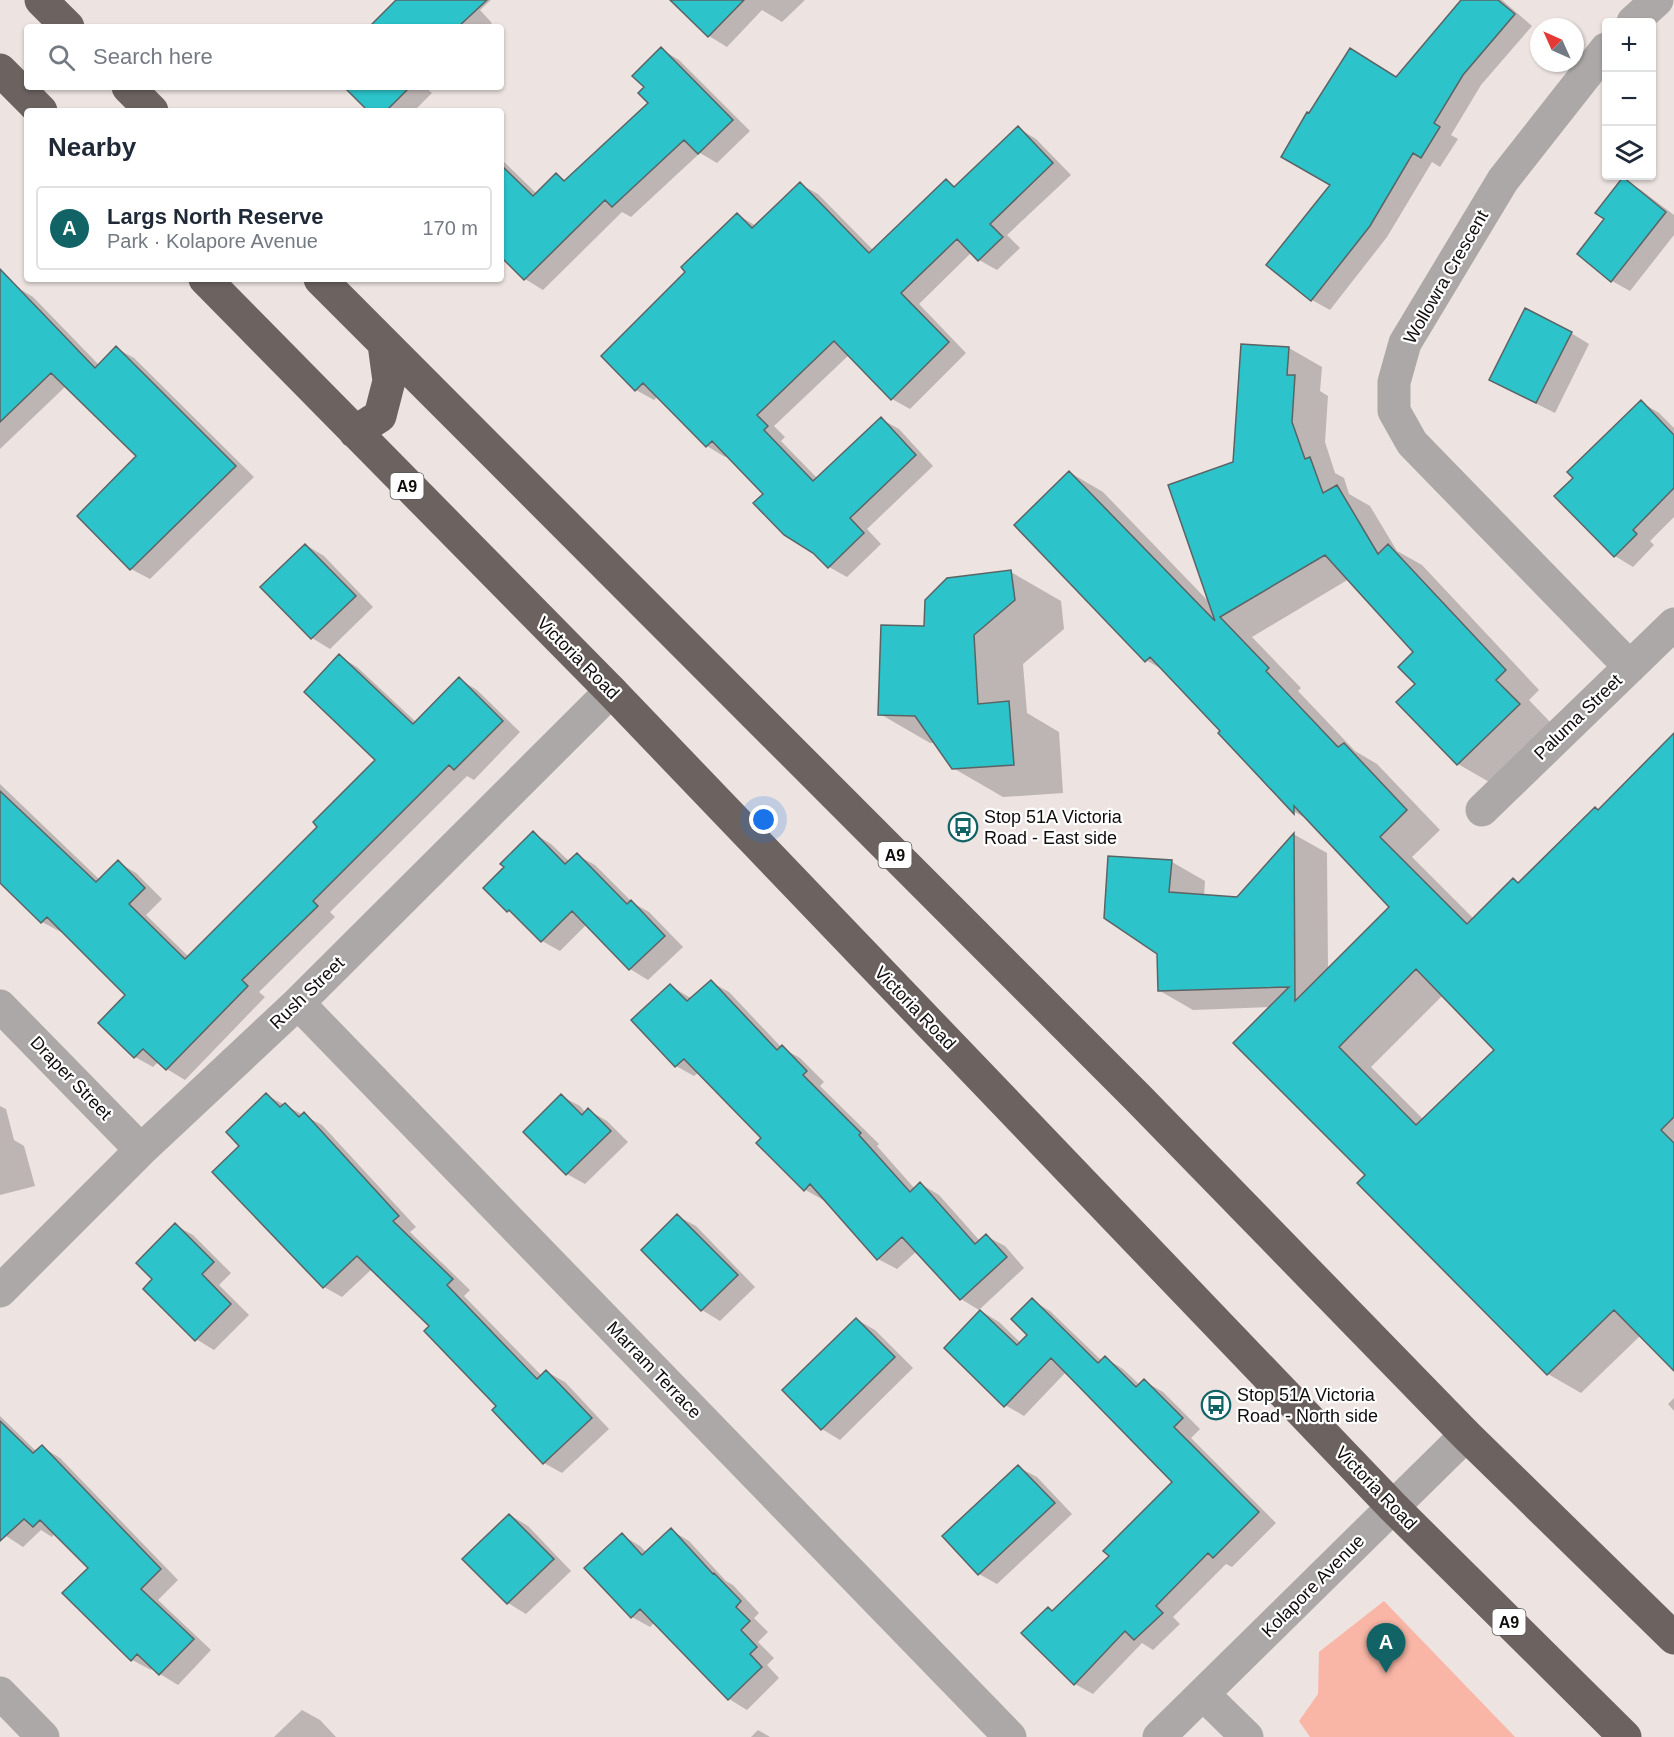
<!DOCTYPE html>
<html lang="en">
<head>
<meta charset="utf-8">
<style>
  body { margin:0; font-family:Helvetica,sans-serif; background:#f6f6f7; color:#1f2937 }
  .controls { position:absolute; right:18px; top:18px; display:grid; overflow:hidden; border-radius:6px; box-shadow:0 2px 4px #0004 }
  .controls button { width:54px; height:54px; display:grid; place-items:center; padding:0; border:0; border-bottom:2px solid #e0e1e3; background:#fff; color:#1f2937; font:30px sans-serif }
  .compass { position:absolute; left:1530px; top:18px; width:54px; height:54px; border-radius:50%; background:#fff; box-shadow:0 2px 4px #0004; rotate:315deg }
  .you { position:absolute; left:764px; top:820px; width:21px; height:21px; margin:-15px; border:4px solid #fff; border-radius:50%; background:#1a73e8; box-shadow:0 0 0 9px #1a73e833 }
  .badge { display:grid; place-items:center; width:39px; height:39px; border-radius:50%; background:#126366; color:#fff; font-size:20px; font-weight:700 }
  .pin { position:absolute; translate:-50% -50px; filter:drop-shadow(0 2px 3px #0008) }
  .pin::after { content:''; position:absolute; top:32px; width:21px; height:18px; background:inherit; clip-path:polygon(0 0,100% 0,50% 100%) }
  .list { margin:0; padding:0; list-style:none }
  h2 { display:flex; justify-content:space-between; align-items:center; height:78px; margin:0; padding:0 24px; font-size:26px }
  h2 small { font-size:20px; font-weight:400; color:#747a83 }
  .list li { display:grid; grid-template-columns:39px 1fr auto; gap:18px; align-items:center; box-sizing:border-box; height:84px; margin:0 12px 12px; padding:0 12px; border:2px solid #e0e1e3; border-radius:6px }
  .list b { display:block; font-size:22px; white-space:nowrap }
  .list p { margin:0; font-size:20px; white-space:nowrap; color:#747a83 }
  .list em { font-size:20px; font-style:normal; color:#747a83 }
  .icon { flex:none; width:33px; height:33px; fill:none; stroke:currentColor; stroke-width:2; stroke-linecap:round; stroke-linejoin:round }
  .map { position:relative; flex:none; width:1674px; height:1737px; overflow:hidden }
  .search { position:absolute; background:#fff; box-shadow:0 2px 4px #0004; left:24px; top:24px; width:480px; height:66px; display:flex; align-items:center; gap:15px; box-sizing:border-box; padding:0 21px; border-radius:6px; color:#747a83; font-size:22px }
  .panel { position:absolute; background:#fff; box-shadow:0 2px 4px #0004; left:24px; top:108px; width:480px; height:174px; border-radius:6px }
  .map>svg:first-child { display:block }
</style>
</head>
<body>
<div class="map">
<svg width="1674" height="1737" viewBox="0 0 1674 1737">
  <rect width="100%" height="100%" fill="#ede3e0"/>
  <path fill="#f9b6a6" d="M1384 1601 1515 1737H1310L1299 1721 1318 1694 1319 1652Z"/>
  <path fill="#0003" fill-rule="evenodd" d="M398 0H491L480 10 492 23 487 27H371Z
    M672 0H805L782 22 762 10 727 47 709 36Z
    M1463 0H1502L1532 26 1481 85 1451 135 1458 139 1440 167 1432 162 1387 237 1330 310 1312 300 1333 185 1397 78Z
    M661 49 679 60 750 131 717 163 700 153 631 217 622 212 543 290 525 279 501 255V159L537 194 557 175 566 181 650 103Z
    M346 87H425L432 93 414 111H370Z
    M1018 128 1036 139 1071 175 1007 235 1020 248 997 270 979 260 972 252 919 304 966 353 910 409 892 399 849 355 774 426 785 437 781 441 818 479 881 419 899 429 933 466 867 529 881 544 847 577 829 567 765 494 727 455 725 457 707 446 658 396 654 400 636 390 687 272 738 215 756 226 800 184 818 194 874 251 946 181 956 187Z
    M1623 179 1641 190 1674 215V235L1630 291 1612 281 1579 254 1606 219Z
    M0 269 20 289 33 297 99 365 116 348 134 358 254 477 150 579 131 569 139 456 66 386 0 449Z
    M1571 333 1589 344 1555 413 1509 390Z
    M1289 348 1322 367 1320 391 1328 396 1325 442 1335 473 1344 478 1349 494 1370 506 1397 551 1422 565 1539 690 1529 700 1552 724 1491 783 1458 764 1417 684 1415 652 1349 579 1252 637 1301 688 1298 691 1355 751 1377 764 1440 830 1412 857 1474 919 1513 880 1520 884 1599 811 1674 735V1369L1641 1335 1581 1393 1548 1374 1367 1175 1271 1007 1193 1010 1160 991 1172 862 1205 881 1204 896 1238 898 1295 835 1327 853 1328 970 1391 907 1312 822 1295 812 1220 733 1222 731 1165 671 1146 660 1069 472 1103 492 1210 603 1234 464ZM1443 995 1496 1050 1424 1120 1371 1067Z
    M1641 402 1659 413 1674 428V517L1650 541 1654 545 1633 567 1615 556Z
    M306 545 324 556 373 607 330 649 312 638Z
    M1011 572 1061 601 1064 629 1023 664 1027 713 1059 732 1063 793 1003 797 953 768 936 743H930L880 714 925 628Z
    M339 656 357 667 417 723 459 679 477 690 520 732 474 780 467 776 330 912 335 917 259 992 265 997 185 1080 167 1069 159 1061 153 1067 135 1057 127 995 63 930 61 932 42 922 0 881V784L100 880 118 862 136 873 162 899 146 915 189 957 320 827 377 760Z
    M533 833 551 844 570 862 577 855 595 865 633 903 649 912 683 947 648 980 630 969 587 924 560 951 542 941 517 916 508 910 506 867Z
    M711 982 729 992 782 1048 800 1058 824 1082 820 1086 879 1144 877 1146 915 1189 921 1184 939 1195 980 1241 986 1236 1005 1246 1024 1268 979 1310 961 1299 917 1251 897 1269 878 1259 824 1198 823 1200 804 1189 764 1138 699 1072 694 1076 676 1066 633 1020 671 986 692 999Z
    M266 1095 322 1125 416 1227 410 1232 470 1290 464 1296 542 1376 547 1372 565 1382 609 1429 562 1473 544 1463 432 1326 373 1268 342 1297 324 1287 241 1146Z
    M561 1096 580 1106 586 1113 588 1110 607 1121 628 1142 585 1184 567 1174 525 1132Z
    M0 1106 6 1109 14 1140 24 1146 35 1186 0 1195Z
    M678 1216 696 1226 755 1287 720 1321 702 1310 643 1250Z
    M175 1225 193 1235 231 1273 219 1285 249 1315 214 1350 196 1339 154 1279Z
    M1032 1300 1050 1311 1102 1361 1105 1358 1123 1369 1140 1385 1144 1381 1163 1392 1200 1429 1191 1438 1276 1523 1232 1567 1226 1564 1173 1617 1180 1624 1153 1650 1142 1643 1093 1694 1075 1684 1048 1609 1054 1612 1111 1556 1174 1482 1066 1372 1024 1416 1005 1405 981 1311 999 1322 1021 1343 1029 1335Z
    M856 1319 875 1330 913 1368 840 1440 822 1429 784 1390Z
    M1674 1398V1411L1668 1404Z
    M0 1416 37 1452 42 1447 60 1458 178 1580 158 1600 211 1650 178 1685 160 1674 153 1667 151 1670 132 1660 65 1593 90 1568 55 1533 52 1537 41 1530 23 1547 0 1532Z
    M1018 1467 1037 1477 1072 1514 997 1584 979 1574Z
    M510 1515 528 1526 571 1571 526 1614 508 1603Z
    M671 1530 689 1541 726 1581 733 1585 759 1613 754 1618 768 1632 758 1642 774 1658 767 1665 779 1678 747 1710 729 1699 655 1622 650 1627 632 1617 622 1535 640 1546 647 1553Z
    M302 1710 320 1720 336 1737H274Z
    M758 1730 770 1737H751Z"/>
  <path fill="#2cc3ca" stroke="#5b6465" stroke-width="1.5" fill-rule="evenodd" d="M396 0H487L458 27H369Z
    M670 0H744L708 37Z
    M1461 0H1498L1515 14 1463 75 1434 123 1440 127 1421 158 1413 153 1370 226 1311 301 1266 265 1330 185 1281 157 1307 112 1309 113 1350 48 1396 77Z
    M661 47 733 120 698 154 684 140 612 207 605 200 524 280 501 257V165L533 196 556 173 564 181 648 103 638 93 644 87 632 76Z
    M344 87H410L386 111H368Z
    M1018 126 1053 163 990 224 1003 237 978 261 957 239 901 293 949 342 891 400 834 341 757 415 768 426 764 430 813 481 881 417 916 455 850 518 864 533 828 568 813 553 784 535 753 503 763 494 712 441 706 447 643 383 635 391 601 356 685 272 681 267 737 213 752 228 800 182 869 253 946 179 954 187Z
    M1623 177 1666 212 1611 282 1577 254 1604 219 1595 213Z
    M0 269 95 368 116 346 236 466 130 570 77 516 136 456 51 373 0 422Z
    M1525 308 1572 332 1536 403 1489 380Z
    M1241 344 1289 347 1287 375H1295L1292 422 1305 459 1310 457 1323 493 1337 485 1378 554 1388 544 1506 670 1496 680 1520 704 1457 765 1396 702 1415 684 1398 667 1413 652 1325 555 1220 617 1269 668 1266 671 1338 747 1344 743 1407 810 1380 837 1467 924 1513 878 1518 883 1595 807 1598 810 1674 733V1117L1661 1130 1674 1143V1371L1614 1310 1547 1375 1357 1183 1365 1175 1233 1043 1289 987 1158 991 1157 954 1104 918 1108 856 1172 860 1169 892 1237 897 1294 833 1295 1001 1389 907 1294 806V814L1218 733 1220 731 1150 657 1145 662 1014 525 1069 471 1215 621 1168 485 1233 462ZM1416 969 1494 1050 1416 1125 1339 1047Z
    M1641 400 1674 435V488L1633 530 1637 534 1614 557 1554 496 1573 478 1567 472Z
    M305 544 356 596 311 639 260 587Z
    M1011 570 1015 600 974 635 978 704 1009 701 1014 765 952 769 915 716 878 715 881 625 924 626 925 600 947 578Z
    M339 654 413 724 459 677 503 721 454 770 449 765 313 901 318 906 242 980 248 986 166 1070 143 1049 134 1058 98 1023 125 995 47 917 41 923 0 883V791L96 882 118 860 145 888 129 904 185 959 317 827 313 822 375 760 304 692Z
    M533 831 565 864 577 853 627 904 631 900 665 936 629 970 572 911 541 942 509 910 507 912 483 888 504 867 500 864Z
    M711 980 777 1050 782 1045 807 1071 803 1075 861 1133 859 1135 910 1192 920 1182 975 1244 986 1234 1007 1257 960 1300 902 1237 877 1260 810 1184 804 1191 756 1143 761 1138 684 1059 675 1067 631 1020 670 984 687 1001Z
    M266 1093 280 1107 285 1103 299 1117 304 1112 399 1216 393 1221 453 1279 447 1285 537 1379 546 1370 592 1418 543 1464 492 1410 496 1406 424 1331 429 1326 357 1256 323 1288 212 1172 239 1146 226 1132Z
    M561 1094 582 1115 588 1108 611 1131 566 1175 523 1132Z
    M677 1214 738 1275 701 1311 641 1250Z
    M175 1223 214 1262 202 1274 231 1304 195 1341 143 1289 152 1279 136 1263Z
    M1032 1298 1098 1363 1105 1356 1136 1387 1144 1379 1183 1418 1174 1427 1259 1512 1213 1558 1208 1553 1156 1606 1163 1613 1134 1640 1125 1631 1074 1685 1021 1633 1048 1607 1052 1611 1109 1556 1103 1551 1172 1482 1051 1358 1004 1407 944 1348 980 1310 1017 1345 1027 1335 1011 1319Z
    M856 1318 895 1357 821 1430 782 1390Z
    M0 1421 33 1453 42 1445 161 1569 141 1589 194 1639 159 1675 137 1654 131 1661 62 1593 88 1568 40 1520 33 1527 24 1519 0 1541Z
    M1018 1465 1055 1503 978 1575 942 1536Z
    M509 1514 554 1559 507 1604 462 1559Z
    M671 1528 713 1574 714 1573 741 1601 736 1607 750 1621 741 1630 757 1647 750 1654 762 1667 728 1700 640 1609 631 1618 584 1568 622 1533 642 1555Z"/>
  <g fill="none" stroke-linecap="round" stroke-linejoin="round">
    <path stroke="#aca8a7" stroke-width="33" d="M1633 22 1657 0
      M1606 49 1503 180 1405 343 1394 382V411L1412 443 1630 667
      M1482 810 1674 624
      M298 1003 1010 1737
      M0 1006 141 1150
      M0 1291 141 1150 298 1003 611 691
      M0 1693 43 1737
      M1203 1694 1247 1737
      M1159 1737 1466 1435"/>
    <path stroke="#6c6361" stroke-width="33" d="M41 0 68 27
      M0 70 41 111
      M128 87 152 111
      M205 279 611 691 1393 1507 1625 1737
      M320 279 1138 1098 1466 1435 1674 1638
      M355 432 380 416 389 381 384 344"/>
  </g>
  <defs>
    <g id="bus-ring" transform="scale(1.5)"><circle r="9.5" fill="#fff" stroke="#126366" stroke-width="1.5"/><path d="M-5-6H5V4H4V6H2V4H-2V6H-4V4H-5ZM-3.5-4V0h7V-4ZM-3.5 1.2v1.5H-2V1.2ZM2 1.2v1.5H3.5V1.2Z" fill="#126366"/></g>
  </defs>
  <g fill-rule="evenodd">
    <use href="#bus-ring" x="963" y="827"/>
    <use href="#bus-ring" x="1216" y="1405"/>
  </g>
  <g text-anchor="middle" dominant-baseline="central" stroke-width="4.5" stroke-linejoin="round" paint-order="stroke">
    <g fill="#fff" stroke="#585655" stroke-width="1.5">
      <rect x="390.5" y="473" width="33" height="26" rx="4.5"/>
      <rect x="878.5" y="842" width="33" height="26" rx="4.5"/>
      <rect x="1492.5" y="1609" width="33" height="26" rx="4.5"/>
    </g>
    <g font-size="16" font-weight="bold" fill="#100d0c">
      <text x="407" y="486">A9</text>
      <text x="895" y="855">A9</text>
      <text x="1509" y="1622">A9</text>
    </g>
    <g font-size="18" fill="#100d0c" stroke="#fff">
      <text transform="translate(1446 277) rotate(-60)">Wollowra Crescent</text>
      <text transform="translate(578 658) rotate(45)">Victoria Road</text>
      <text transform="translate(1578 717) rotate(-44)">Paluma Street</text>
      <text transform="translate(307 993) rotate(-44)">Rush Street</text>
      <text transform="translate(915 1008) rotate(46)">Victoria Road</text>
      <text transform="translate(71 1078) rotate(46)">Draper Street</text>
      <text transform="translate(654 1370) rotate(46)">Marram Terrace</text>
      <text transform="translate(1376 1488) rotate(46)">Victoria Road</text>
      <text transform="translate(1313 1586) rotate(-45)">Kolapore Avenue</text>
    </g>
    <g font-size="18" fill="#100d0c" stroke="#fff" text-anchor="start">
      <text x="984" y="817">Stop 51A Victoria<tspan x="984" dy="21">Road - East side</tspan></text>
      <text x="1237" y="1395">Stop 51A Victoria<tspan x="1237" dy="21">Road - North side</tspan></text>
    </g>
  </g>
</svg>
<div class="controls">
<button>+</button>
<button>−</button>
<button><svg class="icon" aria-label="layers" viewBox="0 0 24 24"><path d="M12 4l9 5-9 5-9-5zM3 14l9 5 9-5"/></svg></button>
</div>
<svg class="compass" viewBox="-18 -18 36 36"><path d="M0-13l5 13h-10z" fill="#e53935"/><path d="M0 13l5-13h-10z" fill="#747a83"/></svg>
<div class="you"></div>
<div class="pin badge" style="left:1386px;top:1673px">A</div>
<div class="search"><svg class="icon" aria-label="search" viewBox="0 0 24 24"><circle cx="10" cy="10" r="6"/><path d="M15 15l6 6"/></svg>Search here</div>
<section class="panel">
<h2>Nearby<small></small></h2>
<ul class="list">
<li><span class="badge">A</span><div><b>Largs North Reserve</b><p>Park · Kolapore Avenue</p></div><em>170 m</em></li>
</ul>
</section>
</div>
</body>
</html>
